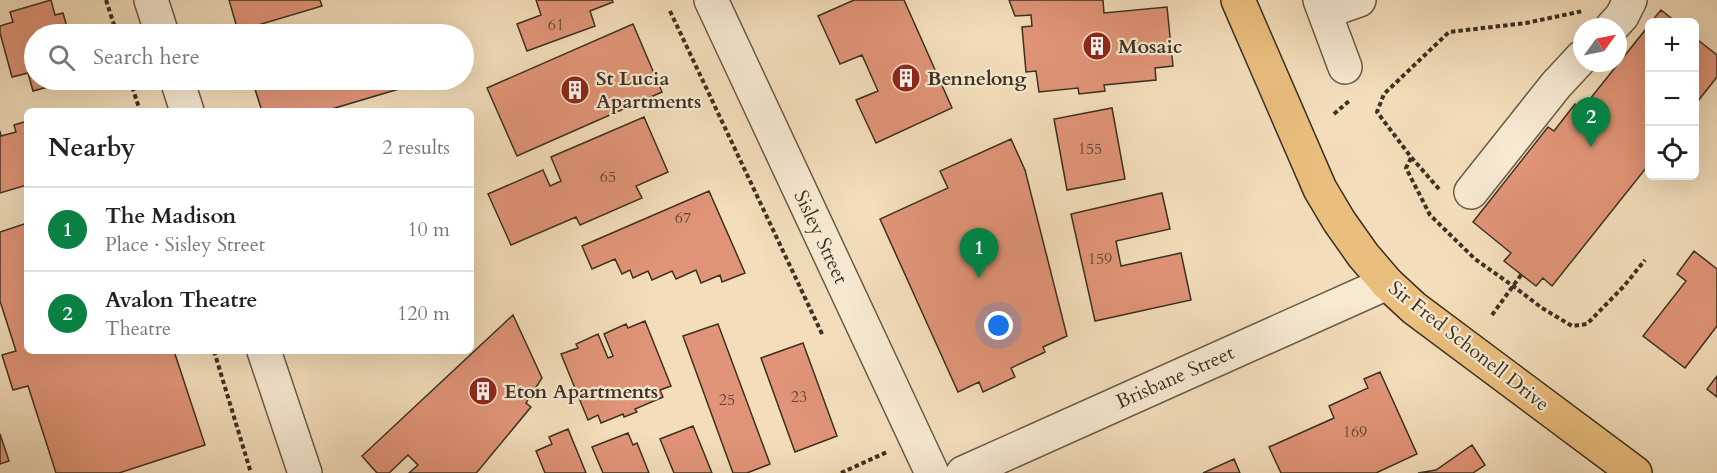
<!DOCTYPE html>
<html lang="en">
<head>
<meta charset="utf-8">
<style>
  body { margin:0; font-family:Cardo,serif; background:#f2f2f2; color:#222 }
  .controls { position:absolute; right:18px; top:18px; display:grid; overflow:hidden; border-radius:9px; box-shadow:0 6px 24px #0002 }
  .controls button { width:54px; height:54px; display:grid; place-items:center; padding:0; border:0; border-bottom:2px solid #e0e0e0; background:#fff; color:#222; font:30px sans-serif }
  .compass { position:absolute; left:1573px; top:18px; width:54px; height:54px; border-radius:50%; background:#fff; box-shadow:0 6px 24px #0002; rotate:57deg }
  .you { position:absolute; left:999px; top:326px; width:21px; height:21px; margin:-15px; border:4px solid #fff; border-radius:50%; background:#1a73e8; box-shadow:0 0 0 9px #1a73e833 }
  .badge { display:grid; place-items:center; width:39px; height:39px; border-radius:50%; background:#0b8043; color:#fff; font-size:20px; font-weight:700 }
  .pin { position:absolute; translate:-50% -50px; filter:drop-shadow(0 2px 3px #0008) }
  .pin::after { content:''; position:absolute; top:32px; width:21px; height:18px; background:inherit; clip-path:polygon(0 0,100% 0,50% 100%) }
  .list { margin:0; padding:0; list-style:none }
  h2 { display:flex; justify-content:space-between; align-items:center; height:78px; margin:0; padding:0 24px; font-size:26px }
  h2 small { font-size:20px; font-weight:400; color:#767676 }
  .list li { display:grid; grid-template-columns:39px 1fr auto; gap:18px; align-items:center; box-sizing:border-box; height:84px; padding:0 24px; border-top:2px solid #e0e0e0 }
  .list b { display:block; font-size:22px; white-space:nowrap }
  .list p { margin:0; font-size:20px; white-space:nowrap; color:#767676 }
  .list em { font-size:20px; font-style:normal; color:#767676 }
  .icon { flex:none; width:33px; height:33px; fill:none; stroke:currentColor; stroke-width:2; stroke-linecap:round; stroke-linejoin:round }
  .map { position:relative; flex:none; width:1717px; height:473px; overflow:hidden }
  .search { position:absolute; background:#fff; box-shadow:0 6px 24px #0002; left:24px; top:24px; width:450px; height:66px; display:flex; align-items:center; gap:15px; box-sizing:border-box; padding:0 21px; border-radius:33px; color:#767676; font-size:22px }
  .panel { position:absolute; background:#fff; box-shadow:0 6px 24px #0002; left:24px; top:108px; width:450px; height:246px; border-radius:9px }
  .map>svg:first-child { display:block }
</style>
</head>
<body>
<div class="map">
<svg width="1717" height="473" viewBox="0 0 1717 473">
  <rect width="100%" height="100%" fill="#f3ddba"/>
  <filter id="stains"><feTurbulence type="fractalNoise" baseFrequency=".00333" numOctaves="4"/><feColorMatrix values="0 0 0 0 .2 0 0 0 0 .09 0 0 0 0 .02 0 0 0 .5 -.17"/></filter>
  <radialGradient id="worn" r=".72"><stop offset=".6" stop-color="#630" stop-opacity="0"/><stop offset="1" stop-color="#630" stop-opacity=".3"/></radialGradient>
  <path fill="#e19477" stroke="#3c3122" stroke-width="1.5" d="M51 0 55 15 63 13 69 34H34V80H73L33 91 28 73 12 77 0 33V26L13 22 10 12Z
    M229 0H320L322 6 238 31Z
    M536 0H612L613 2 590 11 595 26 527 51 517 24 541 15Z
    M854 0H904L952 108 876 143 856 100 878 91 862 55 840 64 818 16Z
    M1009 0H1103L1104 13 1167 7 1173 66 1155 68 1156 80 1104 85 1105 91 1079 94 1078 88 1039 92 1036 71 1026 72 1022 27 1032 26 1031 15 1015 16Z
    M1661 10 1676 22H1651Z
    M633 24 662 92 517 156 487 88Z
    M1650 24V163L1552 286 1543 278 1536 286 1504 261 1511 253 1473 222 1548 127 1554 131 1575 104 1582 109Z
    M1694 37 1717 55V77L1694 106Z
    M252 80H417L419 83 325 111H262Z
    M1112 108 1125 179 1067 190 1054 119Z
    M644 117 668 172 636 186 642 198 580 225 576 217 511 245 488 194 543 170 550 186 561 181 551 157Z
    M27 121V185L0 193V131L1 136 16 132 14 125Z
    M1011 139 1025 170 1067 336 1043 347 1045 352 1011 368 1015 377 983 392 979 382 958 392 880 219 948 188 940 171Z
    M709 191 745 273 722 282 720 275 701 283 696 270 676 279 672 271 652 280 648 271 633 278 630 270 622 274 615 259 592 269 582 246Z
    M1162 193 1170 229 1116 241 1121 266 1181 253 1191 300 1095 321 1071 214Z
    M27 223V351H174L205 445 119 473H56L28 386 13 390 2 355 16 351 0 301V232Z
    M1694 251 1717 269V326L1685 368 1643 336 1686 281 1677 274Z
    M513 315 542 378 526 403 531 407 478 471 476 473H409L418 465 408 455 389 473H377L362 456Z
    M645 321 671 386 660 390 663 397 635 409 637 412 624 417 623 414 601 423 598 415 588 420 561 354 578 348 576 344 598 334 608 358 613 356 604 334 626 324 628 328Z
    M718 324 770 464 747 473H733L683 336Z
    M803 343 837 436 795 452 761 358Z
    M1380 372 1417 454 1376 473H1281L1269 447 1334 418 1329 406 1368 388 1364 379Z
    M1717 376V397L1707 389Z
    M693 426 712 473H674L660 439Z
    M568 429 586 473H545L536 451 552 444 549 437Z
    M628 433 633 445 637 443 649 473H603L592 447Z
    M0 434 9 461 0 464Z
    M1472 445 1485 465 1473 473H1418L1436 470Z
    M1234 459 1240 473H1203Z"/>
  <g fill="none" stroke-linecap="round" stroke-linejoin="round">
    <g stroke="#6a5c48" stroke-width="36">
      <path id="minor" d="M151 0 162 34
        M711 0 932 473
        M1320 0 1345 67
        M1325 12 1359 0
        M1612 27 1622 16 1630 0
        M177 80 187 111
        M1471 192 1556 85 1582 57
        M264 351 305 473
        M963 473 1387 283"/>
    </g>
    <g stroke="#3c3122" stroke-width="36">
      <path id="major" d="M1238 0 1320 189 1339 221 1363 255 1387 283 1414 308 1635 473"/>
    </g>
    <path stroke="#3c3122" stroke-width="4" stroke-dasharray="4.5 3" stroke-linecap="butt" d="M106 0 117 34
      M670 11 823 336
      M130 80 140 111
      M1334 114 1349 101
      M1411 158 1406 168 1430 215 1475 259 1513 286 1542 308 1572 326 1587 324 1624 286 1645 260
      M1439 189 1411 157 1377 112 1384 94 1449 32 1526 23 1583 11
      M1492 315 1521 275
      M214 351 251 473
      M841 473 887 452"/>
    <use href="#minor" stroke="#f7e9d2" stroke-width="33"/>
    <use href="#major" stroke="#eabe7d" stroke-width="33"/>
  </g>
  <defs>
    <g id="building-disc" transform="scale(1.5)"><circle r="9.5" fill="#8f2418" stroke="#f7e9d2"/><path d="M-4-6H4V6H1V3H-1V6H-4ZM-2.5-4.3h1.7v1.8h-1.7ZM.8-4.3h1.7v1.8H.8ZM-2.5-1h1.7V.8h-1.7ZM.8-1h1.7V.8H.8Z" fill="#fff"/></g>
  </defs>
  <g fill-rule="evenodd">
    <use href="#building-disc" x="1097" y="46"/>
    <use href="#building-disc" x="906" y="78"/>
    <use href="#building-disc" x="575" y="90"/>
    <use href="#building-disc" x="483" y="391"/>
  </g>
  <g text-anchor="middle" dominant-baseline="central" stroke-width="4.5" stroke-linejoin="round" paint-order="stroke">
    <g font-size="16" fill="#654a37">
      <text x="556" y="25">61</text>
      <text x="1090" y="149">155</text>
      <text x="608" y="177">65</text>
      <text x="683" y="218">67</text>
      <text x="1100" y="259">159</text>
      <text x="799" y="397">23</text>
      <text x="727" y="400">25</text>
      <text x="1355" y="432">169</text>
    </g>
    <g font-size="20" font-weight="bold" fill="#3c3122" stroke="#f7e9d2" text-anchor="start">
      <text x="1118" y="46">Mosaic</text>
      <text x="596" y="78">St Lucia<tspan x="596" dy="23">Apartments</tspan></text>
      <text x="927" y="78">Bennelong</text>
      <text x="504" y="391">Eton Apartments</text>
    </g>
    <g font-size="20" fill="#3c3122" stroke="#f7e9d2">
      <text transform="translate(821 237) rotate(65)">Sisley Street</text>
      <text transform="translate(1469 346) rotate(38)">Sir Fred Schonell Drive</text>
      <text transform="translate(1175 377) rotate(-24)">Brisbane Street</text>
    </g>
  </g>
  <rect width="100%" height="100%" filter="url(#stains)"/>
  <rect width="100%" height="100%" fill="url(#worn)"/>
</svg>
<div class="controls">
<button>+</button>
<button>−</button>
<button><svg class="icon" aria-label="locate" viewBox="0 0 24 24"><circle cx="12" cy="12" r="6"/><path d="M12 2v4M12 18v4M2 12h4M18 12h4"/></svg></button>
</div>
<svg class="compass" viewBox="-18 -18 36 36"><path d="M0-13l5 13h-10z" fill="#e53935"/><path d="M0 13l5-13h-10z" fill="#767676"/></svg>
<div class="you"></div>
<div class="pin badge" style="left:979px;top:278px">1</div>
<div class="pin badge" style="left:1591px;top:147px">2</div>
<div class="search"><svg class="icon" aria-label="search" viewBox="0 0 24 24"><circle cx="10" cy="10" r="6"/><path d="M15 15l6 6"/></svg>Search here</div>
<section class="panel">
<h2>Nearby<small>2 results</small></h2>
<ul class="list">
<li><span class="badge">1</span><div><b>The Madison</b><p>Place · Sisley Street</p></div><em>10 m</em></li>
<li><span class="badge">2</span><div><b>Avalon Theatre</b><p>Theatre</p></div><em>120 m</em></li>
</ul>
</section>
</div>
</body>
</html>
